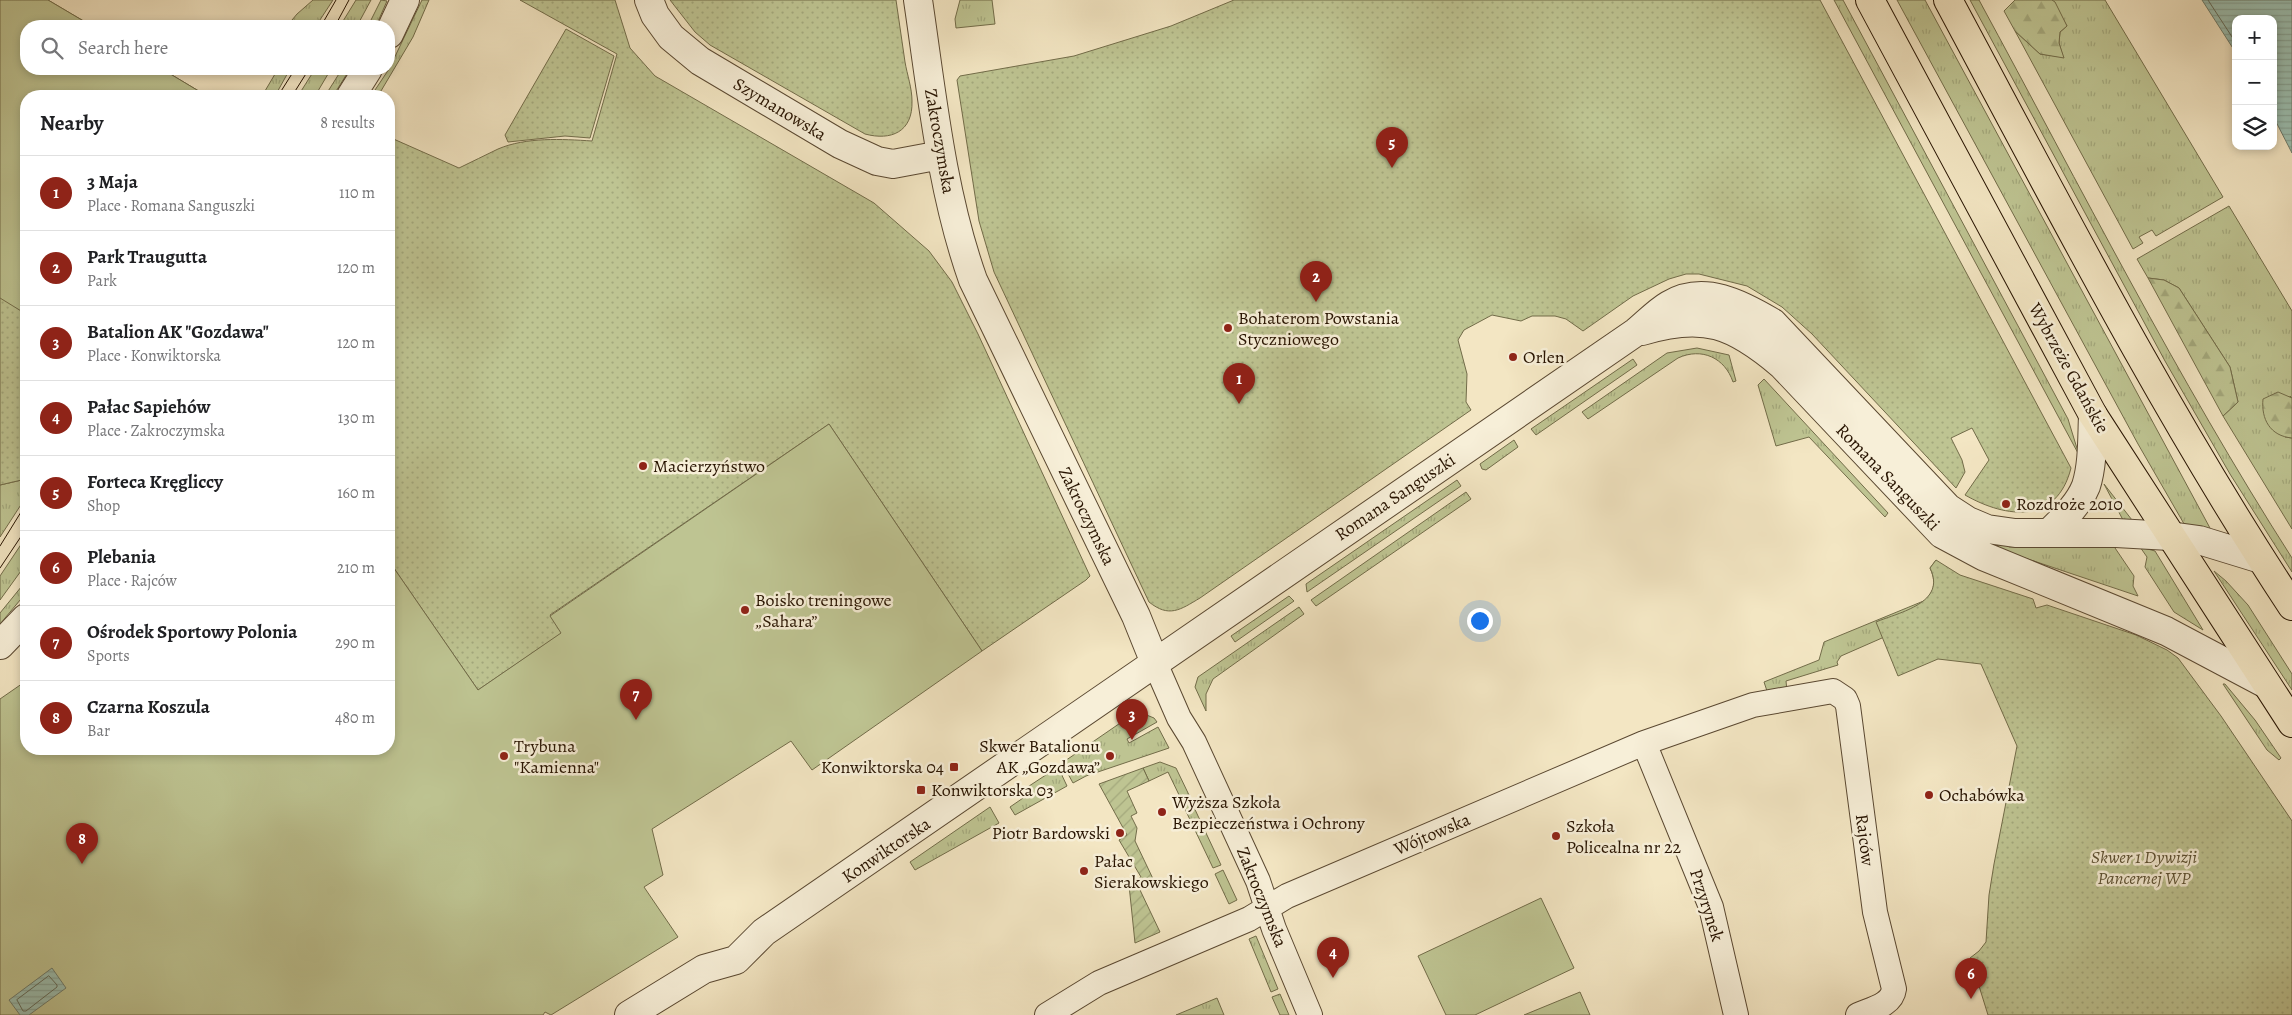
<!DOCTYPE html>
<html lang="en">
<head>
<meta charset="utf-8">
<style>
  body { margin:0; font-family:Alegreya,serif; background:#f6f6f6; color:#202124 }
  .controls { position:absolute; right:15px; top:15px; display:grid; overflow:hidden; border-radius:10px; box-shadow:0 2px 8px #0003 }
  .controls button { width:45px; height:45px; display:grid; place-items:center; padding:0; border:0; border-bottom:1px solid #e0e0e0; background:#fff; color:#202124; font:25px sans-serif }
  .you { position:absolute; left:1479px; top:620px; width:18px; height:18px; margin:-12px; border:4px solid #fff; border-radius:50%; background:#1a73e8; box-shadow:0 0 0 8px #1a73e833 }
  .badge { display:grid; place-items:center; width:32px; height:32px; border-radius:50%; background:#8f2418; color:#fff; font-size:16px; font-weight:700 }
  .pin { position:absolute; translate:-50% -41px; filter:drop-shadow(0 1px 2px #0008) }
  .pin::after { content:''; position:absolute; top:26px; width:18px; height:15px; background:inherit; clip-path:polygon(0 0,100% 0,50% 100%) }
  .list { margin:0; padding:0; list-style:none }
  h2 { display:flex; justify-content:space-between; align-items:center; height:65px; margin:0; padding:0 20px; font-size:21px }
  h2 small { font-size:16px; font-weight:400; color:#757577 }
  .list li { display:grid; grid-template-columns:32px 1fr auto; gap:15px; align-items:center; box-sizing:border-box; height:75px; padding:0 20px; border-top:1px solid #e0e0e0 }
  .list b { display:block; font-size:19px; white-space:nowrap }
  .list p { margin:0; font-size:16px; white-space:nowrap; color:#757577 }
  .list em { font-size:16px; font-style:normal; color:#757577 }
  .icon { flex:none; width:28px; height:28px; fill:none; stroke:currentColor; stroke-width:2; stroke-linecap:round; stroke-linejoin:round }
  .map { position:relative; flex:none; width:2292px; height:1015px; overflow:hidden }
  .search { position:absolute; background:#fff; box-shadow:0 2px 8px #0003; left:20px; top:20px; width:375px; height:55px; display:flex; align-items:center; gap:12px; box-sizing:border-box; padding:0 18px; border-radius:20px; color:#757577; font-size:19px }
  .panel { position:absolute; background:#fff; box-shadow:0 2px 8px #0003; left:20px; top:90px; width:375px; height:665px; border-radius:20px }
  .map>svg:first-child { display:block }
</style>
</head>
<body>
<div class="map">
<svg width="2292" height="1015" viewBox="0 0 2292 1015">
  <defs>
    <pattern id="grass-tufts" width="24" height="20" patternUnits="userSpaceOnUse" patternTransform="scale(1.25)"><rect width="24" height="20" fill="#bec492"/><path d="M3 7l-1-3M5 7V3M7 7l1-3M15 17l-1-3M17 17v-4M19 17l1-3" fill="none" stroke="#a3a87c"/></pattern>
    <pattern id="forest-firs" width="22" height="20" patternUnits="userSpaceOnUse" patternTransform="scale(1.25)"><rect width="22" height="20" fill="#bec492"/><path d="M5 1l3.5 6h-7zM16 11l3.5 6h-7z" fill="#a3a87c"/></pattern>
    <pattern id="park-dots" width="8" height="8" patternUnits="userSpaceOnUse" patternTransform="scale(1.25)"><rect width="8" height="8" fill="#bec492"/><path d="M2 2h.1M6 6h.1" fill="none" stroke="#a3a87c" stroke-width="1.8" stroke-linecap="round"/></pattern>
    <pattern id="garden-furrows" width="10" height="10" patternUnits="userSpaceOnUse" patternTransform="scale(1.25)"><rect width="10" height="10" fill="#bec492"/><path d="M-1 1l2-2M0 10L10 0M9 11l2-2" fill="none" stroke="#a3a87c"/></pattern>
    <pattern id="water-rules" width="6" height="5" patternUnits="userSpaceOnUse" patternTransform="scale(1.25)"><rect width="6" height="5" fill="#9bc0b2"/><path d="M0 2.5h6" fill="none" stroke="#86a497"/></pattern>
  </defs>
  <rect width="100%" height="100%" fill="#f3e6c3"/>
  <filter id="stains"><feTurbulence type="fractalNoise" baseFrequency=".004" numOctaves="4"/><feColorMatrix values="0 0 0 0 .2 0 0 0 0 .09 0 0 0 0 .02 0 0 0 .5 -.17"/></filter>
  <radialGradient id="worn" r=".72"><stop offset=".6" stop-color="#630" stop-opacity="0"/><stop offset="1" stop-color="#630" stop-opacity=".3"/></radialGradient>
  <path fill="url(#grass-tufts)" stroke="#726c49" d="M313 0H333L316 26H287L297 14Z
    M356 0H371L357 26H340Z
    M381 0 387 1 376 26H368Z
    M422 0H429L413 37 378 96H371L389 69Z
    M960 0H992L995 24 956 28 955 19Z
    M1834 0H1843L2068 419 2079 455Z
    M1897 0H1925L2217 541 2187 529 2138 444Z
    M1970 0H1979C2081 188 2177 378 2292 558V572L2230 474 2165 361Z
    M2052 0H2105L2223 197 2156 236 2152 230 2139 237 2143 243 2133 249 2015 31 2040 54 2063 57 2059 43 2060 32 2067 26Z
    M278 69H290L275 96H262Z
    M315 69H331L315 96H298Z
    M342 69H350L333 96H325Z
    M2229 206 2292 311V398L2290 396 2285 437 2292 438V529L2223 416 2238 402 2230 367 2179 288 2164 280 2148 278 2137 259Z
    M1758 328 2009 547 2113 545 2134 576 2133 586 2138 596 1998 549 1979 544 1774 347Z
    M1697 348 1729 355 1736 381 1733 382C1725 358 1702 347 1678 358L1588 419 1582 412 1667 353Z
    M1633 359 1637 365 1536 435 1531 429Z
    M1764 379 1888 513 1885 517 1809 437 1776 446 1758 385Z
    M1514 440 1518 447 1486 470 1482 469 1480 464Z
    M26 479V497L0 537V485Z
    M1457 480 1461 486 1307 592 1306 584Z
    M2104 484 2132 520H2123Z
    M1466 492 1471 499 1316 606 1311 600Z
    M26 537V564L0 600V576Z
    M2140 547 2155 551 2203 630 2174 612 2145 567 2147 557Z
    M1936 560 1960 583 1882 638 1841 656 1837 662 1838 665 1786 681 1787 691 1768 694 1764 682 1819 660 1824 642 1926 600C1935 590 1936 581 1930 568Z
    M2214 571 2226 581 2248 605 2292 674V690Z
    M26 581V593L0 624V613Z
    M1289 596 1294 601 1235 642 1231 636Z
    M1299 607 1304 614 1213 679 1206 694V711L1195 687 1198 677Z
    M2223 684H2225L2255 720 2281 758 2279 760 2267 750Z
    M1144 714 1154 718 1157 722 1127 739 1129 743 1158 727 1169 748 1086 776 1073 783 1062 763 1129 717Z
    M1160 762 1176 768 1189 795 1181 799 1168 772 1149 781 1143 768Z
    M1058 767 1067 786 1015 815 1010 807 1026 796 1023 790Z
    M1191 801 1221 865 1213 868 1183 805Z
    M990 807 999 823 915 870 910 862Z
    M1223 870 1237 900 1229 904 1215 874Z
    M1256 936 1278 989 1271 992 1249 939Z
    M1280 994 1289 1015H1280L1272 997Z
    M1217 998 1224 1015H1176Z"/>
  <path fill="url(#forest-firs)" stroke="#726c49" d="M2015 0H2052L2055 2 2067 26 2060 32 2059 43 2064 58 2040 54 2015 31 2004 11Z
    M2148 278 2164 280 2179 288 2230 367 2238 402 2223 416Z
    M2278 392 2292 398V438C2270 436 2261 419 2263 399Z"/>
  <path fill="url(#park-dots)" stroke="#726c49" d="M0 0H48L92 26H26V69H162L207 96H26V479L0 485Z
    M520 0H615L630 48 655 76 874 203 929 251 952 282 978 334 1090 576 1086 580 982 651 829 424 550 615 562 633 478 690 389 561V137L459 168C472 162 485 155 498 149 526 137 562 139 592 141L617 54Z
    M670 0H896C899 21 902 41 905 62 907 74 912 88 912 101 913 132 891 141 865 134L710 45 695 32Z
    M1234 0H1820L2071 468C2057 524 2007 519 1965 495L1989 460 1972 428 1951 438 1962 460 1965 472 1956 488 1812 334 1782 307 1747 286 1699 274H1686L1669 279 1633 296 1583 331 1566 319 1555 316H1532L1521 321 1492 315 1464 330 1458 340 1467 374 1466 402 1471 410 1200 598C1180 610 1169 618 1149 602L994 272 979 221 957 80 960 76 1074 56 1171 26Z
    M566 29 614 56 590 138 565 136 508 142 505 135Z
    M1936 560 1960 575 2033 599 2036 608 2047 605 2136 635 2167 650 2178 658 2221 716 2292 821V1015H1988L1979 986 1981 984 1970 958 1979 951 1986 942 1989 895 1994 864 2017 746 1981 664 1938 659 1898 676 1876 622C1900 612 1947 603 1930 568Z"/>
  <path fill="url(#garden-furrows)" stroke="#726c49" d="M1143 768 1149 781 1127 791 1137 813 1131 816 1137 828 1135 841 1155 883 1140 890 1160 932 1135 943 1129 885 1141 877 1119 840 1127 835 1099 784Z"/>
  <path fill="#bec492" stroke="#726c49" d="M0 0H48L92 26H26V69H162L207 96H26V314L0 298Z
    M829 424 982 651 812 770 791 741 652 829 663 875 644 887 678 937 551 1015 545 1012 543 1015H0V699L26 681V749H389V561L478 690 561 633 550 616Z
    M1541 898 1574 968 1475 1015H1446L1418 956Z
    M1580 992 1590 1015H1524Z"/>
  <path fill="url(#water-rules)" stroke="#6d7b6b" d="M2202 0H2292V153L2273 116V19H2236V53Z
    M52 968 66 988 29 1015H20L9 1000Z"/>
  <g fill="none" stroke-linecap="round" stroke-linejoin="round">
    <path stroke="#616a59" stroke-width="1" d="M2208 0 2236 43
      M49 976 57 985V987L26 1011H23L17 1000Z"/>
    <g stroke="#5a4831" stroke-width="26">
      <path id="minor" d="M1155 663 1179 718 1194 742 1258 881 1274 929 1310 1015
        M1644 743 1711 907 1736 1015
        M1047 1015 1099 983 1249 919 1287 896 1644 743 1753 705 1833 691 1845 699 1848 706 1875 912 1894 989C1892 1005 1872 1009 1858 1015"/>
    </g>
    <g stroke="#5a4831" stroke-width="30">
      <path id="tertiary" d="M649 0 655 15 671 37 700 61 840 144 877 161 893 164 941 155
        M918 0C932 94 941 190 973 280L1136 616 1155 663
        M389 34 405 0
        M351 96 368 69
        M1642 331C1704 312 1734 324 1782 365L1942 534 1983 556 2166 631 2266 684
        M2050 532C2063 519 2079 504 2086 486 2093 464 2092 438 2093 415
        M0 645 26 618
        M629 1015 704 969 736 960 764 932 1636 332C1646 324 1657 312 1669 305 1704 284 1741 304 1773 323L1948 508 1968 521 1987 529 2015 533H2116L2170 536 2199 540 2261 559"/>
    </g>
    <g stroke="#271300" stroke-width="30">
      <path id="primary" d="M1870 0 2093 415 2292 723
        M1948 0C2058 205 2164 412 2292 606"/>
    </g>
    <use href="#minor" stroke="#f7efd8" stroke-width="24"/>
    <use href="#tertiary" stroke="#f7efd8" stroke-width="28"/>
    <use href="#primary" stroke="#f3e6c3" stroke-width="28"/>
    <path stroke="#271300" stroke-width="1" d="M321 26 336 0
      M335 26 349 0
      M278 96 295 69
      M292 96 309 69
      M0 546 26 504
      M0 568 26 529"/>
  </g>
  <g fill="#8f2418" stroke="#f7efd8" stroke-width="2">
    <circle cx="1228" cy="328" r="5"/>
    <circle cx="1513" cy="357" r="5"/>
    <circle cx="643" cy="466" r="5"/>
    <circle cx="2006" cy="504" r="5"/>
    <circle cx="745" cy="610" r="5"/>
    <circle cx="504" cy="756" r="5"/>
    <circle cx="1110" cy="756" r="5"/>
    <rect x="949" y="762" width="10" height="10" rx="2.5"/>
    <rect x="916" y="785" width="10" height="10" rx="2.5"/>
    <circle cx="1929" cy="795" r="5"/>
    <circle cx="1162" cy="812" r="5"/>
    <circle cx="1120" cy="833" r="5"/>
    <circle cx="1556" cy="836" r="5"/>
    <circle cx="1084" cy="871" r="5"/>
  </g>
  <g text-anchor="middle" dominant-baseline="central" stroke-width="5" stroke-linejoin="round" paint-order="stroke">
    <g font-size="18" fill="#271300" stroke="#f7efd8">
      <text transform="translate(780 109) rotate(31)">Szymanowska</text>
      <text transform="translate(940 141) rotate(80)">Zakroczymska</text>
      <text transform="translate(2069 368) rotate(61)">Wybrzeże Gdańskie</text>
      <text transform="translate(1888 477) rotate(46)">Romana Sanguszki</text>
      <text transform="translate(1395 497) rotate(-34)">Romana Sanguszki</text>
      <text transform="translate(1087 516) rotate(64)">Zakroczymska</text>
      <text transform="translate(1432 834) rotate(-23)">Wójtowska</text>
      <text transform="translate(1865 840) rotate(83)">Rajców</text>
      <text transform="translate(886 850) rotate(-34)">Konwiktorska</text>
      <text transform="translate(1262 897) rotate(68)">Zakroczymska</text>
      <text transform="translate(1707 905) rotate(72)">Przyrynek</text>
    </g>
    <g font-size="18" fill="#271300" stroke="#f7efd8" text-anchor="start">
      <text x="1238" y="318">Bohaterom Powstania<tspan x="1238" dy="21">Styczniowego</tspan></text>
      <text x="1523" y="357">Orlen</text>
      <text x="653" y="466">Macierzyństwo</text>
      <text x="2016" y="504">Rozdroże 2010</text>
      <text x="755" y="600">Boisko treningowe<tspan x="755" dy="21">„Sahara”</tspan></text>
      <text x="514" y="746">Trybuna<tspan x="514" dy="21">"Kamienna"</tspan></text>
      <text x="1100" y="746" text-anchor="end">Skwer Batalionu<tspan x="1100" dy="21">AK „Gozdawa”</tspan></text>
      <text x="944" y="767" text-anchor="end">Konwiktorska 04</text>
      <text x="931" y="790">Konwiktorska 03</text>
      <text x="1939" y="795">Ochabówka</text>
      <text x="1172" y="802">Wyższa Szkoła<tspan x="1172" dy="21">Bezpieczeństwa i Ochrony</tspan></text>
      <text x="1566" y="826">Szkoła<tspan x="1566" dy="21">Policealna nr 22</tspan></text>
      <text x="1110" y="833" text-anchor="end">Piotr Bardowski</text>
      <text x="1094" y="861">Pałac<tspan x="1094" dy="21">Sierakowskiego</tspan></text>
    </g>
    <g font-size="18" font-style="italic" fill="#5c5133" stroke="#f7efd8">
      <text x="2144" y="857">Skwer 1 Dywizji<tspan x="2144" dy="21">Pancernej WP</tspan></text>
    </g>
  </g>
  <rect width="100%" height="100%" filter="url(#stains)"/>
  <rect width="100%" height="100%" fill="url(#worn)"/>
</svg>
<div class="controls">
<button>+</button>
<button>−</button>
<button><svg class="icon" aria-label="layers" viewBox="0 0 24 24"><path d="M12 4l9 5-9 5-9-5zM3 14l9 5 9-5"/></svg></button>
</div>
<div class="you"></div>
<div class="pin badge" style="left:1239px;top:404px">1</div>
<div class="pin badge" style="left:1316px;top:302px">2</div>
<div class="pin badge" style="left:1132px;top:740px">3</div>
<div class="pin badge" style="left:1333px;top:978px">4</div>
<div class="pin badge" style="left:1392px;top:168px">5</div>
<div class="pin badge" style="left:1971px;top:999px">6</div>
<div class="pin badge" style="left:636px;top:720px">7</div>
<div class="pin badge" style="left:82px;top:864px">8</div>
<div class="search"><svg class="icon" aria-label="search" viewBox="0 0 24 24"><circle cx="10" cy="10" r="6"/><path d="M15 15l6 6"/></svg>Search here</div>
<section class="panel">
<h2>Nearby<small>8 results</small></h2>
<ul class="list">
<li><span class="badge">1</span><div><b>3 Maja</b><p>Place · Romana Sanguszki</p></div><em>110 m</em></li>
<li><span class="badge">2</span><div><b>Park Traugutta</b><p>Park</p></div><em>120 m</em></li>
<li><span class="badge">3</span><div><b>Batalion AK &quot;Gozdawa&quot;</b><p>Place · Konwiktorska</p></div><em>120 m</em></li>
<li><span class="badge">4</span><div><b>Pałac Sapiehów</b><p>Place · Zakroczymska</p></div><em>130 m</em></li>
<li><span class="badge">5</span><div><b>Forteca Kręgliccy</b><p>Shop</p></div><em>160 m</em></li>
<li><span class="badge">6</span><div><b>Plebania</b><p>Place · Rajców</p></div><em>210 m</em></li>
<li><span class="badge">7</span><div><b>Ośrodek Sportowy Polonia</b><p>Sports</p></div><em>290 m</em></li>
<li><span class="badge">8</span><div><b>Czarna Koszula</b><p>Bar</p></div><em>480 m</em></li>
</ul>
</section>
</div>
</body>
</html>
